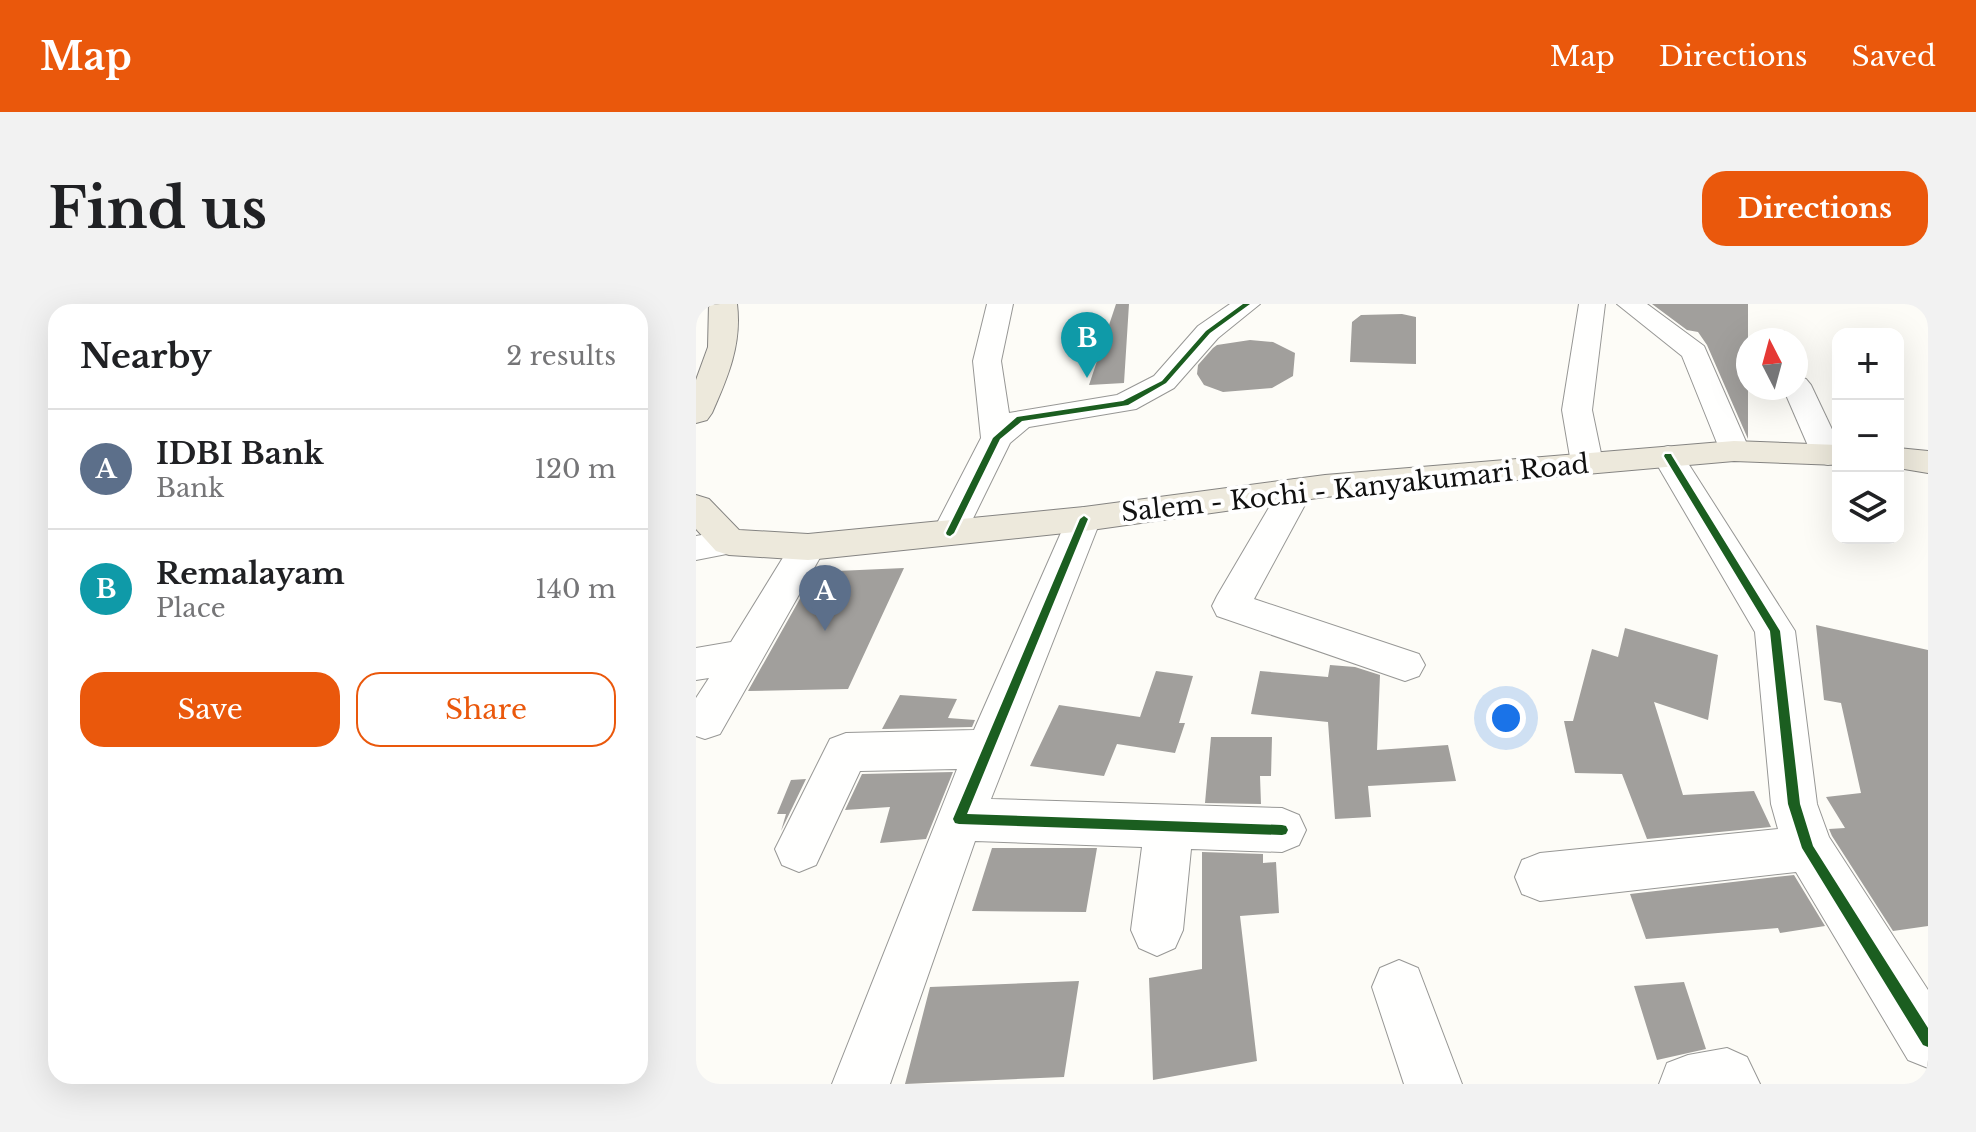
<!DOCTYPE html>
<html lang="en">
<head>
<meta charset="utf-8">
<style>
  body { margin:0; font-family:"Libre Baskerville",serif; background:#f2f2f2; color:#202124 }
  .controls { position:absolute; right:24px; top:24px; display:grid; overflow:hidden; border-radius:16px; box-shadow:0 8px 32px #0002 }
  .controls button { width:72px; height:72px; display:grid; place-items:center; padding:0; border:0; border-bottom:2px solid #e0e0e0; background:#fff; color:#202124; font:40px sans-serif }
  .compass { position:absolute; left:1040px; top:24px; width:72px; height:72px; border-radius:50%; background:#fff; box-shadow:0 8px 32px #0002; rotate:354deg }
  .you { position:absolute; left:810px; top:414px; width:28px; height:28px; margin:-20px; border:6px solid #fff; border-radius:50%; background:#1a73e8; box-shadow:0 0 0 12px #1a73e833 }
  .badge { display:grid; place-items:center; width:52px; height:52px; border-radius:50%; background:#ea580c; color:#fff; font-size:26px; font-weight:700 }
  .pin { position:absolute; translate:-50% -66px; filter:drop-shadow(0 2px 4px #0008) }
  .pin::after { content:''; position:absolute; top:42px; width:28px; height:24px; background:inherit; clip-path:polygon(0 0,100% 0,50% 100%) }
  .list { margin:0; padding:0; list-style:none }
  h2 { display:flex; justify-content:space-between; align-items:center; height:104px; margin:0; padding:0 32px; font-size:34px }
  h2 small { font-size:26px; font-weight:400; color:#757577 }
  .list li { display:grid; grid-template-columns:52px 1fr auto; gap:24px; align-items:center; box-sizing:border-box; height:120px; padding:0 32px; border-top:2px solid #e0e0e0 }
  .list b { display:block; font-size:30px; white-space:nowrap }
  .list p { margin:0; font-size:26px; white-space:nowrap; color:#757577 }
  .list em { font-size:26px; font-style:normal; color:#757577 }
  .actions { display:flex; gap:16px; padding:24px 32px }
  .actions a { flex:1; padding:18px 0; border:2px solid #ea580c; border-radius:24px; text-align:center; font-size:28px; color:#ea580c }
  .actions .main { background:#ea580c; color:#fff }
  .icon { flex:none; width:44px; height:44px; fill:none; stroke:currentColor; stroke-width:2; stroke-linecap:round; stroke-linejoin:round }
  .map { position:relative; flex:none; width:1232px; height:780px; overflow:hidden; border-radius:24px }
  header { display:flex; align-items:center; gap:48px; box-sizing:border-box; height:112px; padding:0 40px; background:#ea580c; color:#fff }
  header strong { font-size:38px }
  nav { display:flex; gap:44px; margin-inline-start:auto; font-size:28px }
  .intro { display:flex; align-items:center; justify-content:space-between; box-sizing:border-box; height:192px; padding:0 48px }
  h1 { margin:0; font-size:56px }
  .button { padding:20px 36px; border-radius:24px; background:#ea580c; color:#fff; font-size:28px; font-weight:700 }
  main { display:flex; gap:48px; padding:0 48px }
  aside { flex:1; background:#fff; border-radius:24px; box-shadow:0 8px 32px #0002 }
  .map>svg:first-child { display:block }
</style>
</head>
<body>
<header>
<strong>Map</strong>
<nav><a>Map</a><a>Directions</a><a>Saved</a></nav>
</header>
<div class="intro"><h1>Find us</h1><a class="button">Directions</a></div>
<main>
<aside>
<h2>Nearby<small>2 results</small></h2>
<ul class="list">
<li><span class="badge" style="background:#5c6f8a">A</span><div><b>IDBI Bank</b><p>Bank</p></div><em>120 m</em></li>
<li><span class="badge" style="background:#0f9aa8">B</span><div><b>Remalayam</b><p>Place</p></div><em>140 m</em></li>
</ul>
<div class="actions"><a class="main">Save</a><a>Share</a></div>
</aside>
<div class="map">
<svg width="1232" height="780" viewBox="0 0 1232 780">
  <rect width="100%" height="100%" fill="#fdfcf7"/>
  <path fill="#a19f9c" d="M420 0H433L428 79 393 81Z
    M956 0H1052V135L1011 41 1002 28 991 26Z
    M706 10 720 13V60L654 58 656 18 665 11Z
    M554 36 577 38 599 49 597 72 576 84 527 88 508 81 501 70 502 61 517 44 521 41Z
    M208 264 152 385 52 387 119 268Z
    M1120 321 1232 346V622L1197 627 1136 532 1133 525 1149 524 1130 493 1165 489 1145 399 1128 396Z
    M929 324 1022 351 1012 416 958 398 987 491 1058 487 1075 523 951 535 926 470 879 469 868 417H877L896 345 922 353Z
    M634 361 659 363 684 371 681 446 752 441 760 477 672 482 675 513 639 515 632 418 555 410 564 367 632 373Z
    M460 367 497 372 483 419H489L479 449 421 440 408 472 334 462 363 401 444 413Z
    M204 391 261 395 252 414 279 416 276 423 186 425Z
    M515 433H576L575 472H564L565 500 509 499Z
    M257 468 230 535 184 539 194 503 149 506 166 470Z
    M110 475 85 527 90 510H81L95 476Z
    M296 544H401L390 608 276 607Z
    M506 548 567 550V559L580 558 583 609 544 612 561 757 457 776 453 674 506 665Z
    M1098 571 1129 622 1084 629 1082 624 950 635 934 590Z
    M383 677 368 773 209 780 234 683Z
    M988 678 1010 745 961 756 938 682Z"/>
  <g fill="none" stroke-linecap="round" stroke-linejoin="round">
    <g stroke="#979795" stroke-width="2">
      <path id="street" d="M291 0H317L305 57 313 109 421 91 458 72 502 22 534 0H564L522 34 478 84 440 105 333 123 314 139 266 237 254 241 242 237 236 229 285 134 277 57Z
        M883 0H909L896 106 907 159 902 166 891 169 880 166 875 159 866 106Z
        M921 0H951L1008 42 1054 147 1049 154 1038 157 1027 154 986 52Z
        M1079 26 1089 28 1093 36H1065L1069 28Z
        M1100 72 1110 75 1115 81 1142 138V158L1132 161 1121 158 1116 151 1087 84H1100Z
        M972 142 983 145 1099 327 1121 500 1133 533 1232 686V764L1212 756 1100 568 844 597 826 590 819 573 826 556 844 549 1082 525 1075 500 1059 328 956 152 961 145Z
        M600 175 612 178 617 186 558 295 723 350 729 361 723 372 709 377 521 312 516 302 521 292 588 178Z
        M388 203 400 207 405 215 295 495 586 504 603 511 610 526 603 541 586 548 495 545 487 626 479 644 461 652 443 644 435 626 446 543 279 537 194 780H136L261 465 164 467 120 561 103 568 86 561 79 545 134 435 150 429 278 426 371 215 376 207Z
        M33 226 46 229 51 238 46 247 0 256V232Z
        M112 231 125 234 130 243 24 430 9 435 0 432V394L13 374 0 376V344L35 338 99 234Z
        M703 656 722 664 766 780H708L676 683 684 664Z
        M1031 744 1051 753 1064 780H963L971 759 992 751Z"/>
    </g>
    <g stroke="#858482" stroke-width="2">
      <path id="primary" d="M13 0H41C46 40 32 73 16 109L11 116 0 119V76L12 43Z
        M1038 137 1142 141V161L1038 157 629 193 388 227 112 256 33 251 20 247 0 225V191L13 195 43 226 112 230 388 203 629 171Z
        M1202 144 1232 147V169L1202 164Z"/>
    </g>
    <use href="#street" fill="#fffffe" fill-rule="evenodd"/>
    <use href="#primary" fill="#ede9dc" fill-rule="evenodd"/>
    <g stroke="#fff" stroke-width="5">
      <path id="cycleway" d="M547 0H554L514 29 470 79 432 101 326 117 304 135 258 229 254 232 251 231 250 229 297 134 321 113 427 97 466 77 510 27Z
        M969 150H975L976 152 1084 327 1104 500 1117 542 1232 724V743L1227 741 1106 544 1092 500 1074 327 968 152Z
        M388 212 392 215 271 510 586 521 590 522 592 526 590 530 586 531 263 520 259 519 257 515 384 215Z"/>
    </g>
    <use href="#cycleway" fill="#1b5e20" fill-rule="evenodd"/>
  </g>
  <g text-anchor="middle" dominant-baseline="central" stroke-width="8" stroke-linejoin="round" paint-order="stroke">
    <g font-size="26" fill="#111" stroke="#fff">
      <text transform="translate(659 184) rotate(-6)">Salem - Kochi - Kanyakumari Road</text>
    </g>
  </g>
</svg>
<div class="controls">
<button>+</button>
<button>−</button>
<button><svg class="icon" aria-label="layers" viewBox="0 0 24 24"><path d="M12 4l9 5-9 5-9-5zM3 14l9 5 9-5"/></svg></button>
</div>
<svg class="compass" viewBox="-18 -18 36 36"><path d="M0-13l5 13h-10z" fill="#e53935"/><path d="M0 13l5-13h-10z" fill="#757577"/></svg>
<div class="you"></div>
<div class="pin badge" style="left:129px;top:327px;background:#5c6f8a">A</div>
<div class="pin badge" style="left:391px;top:74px;background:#0f9aa8">B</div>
</div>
</main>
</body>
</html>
